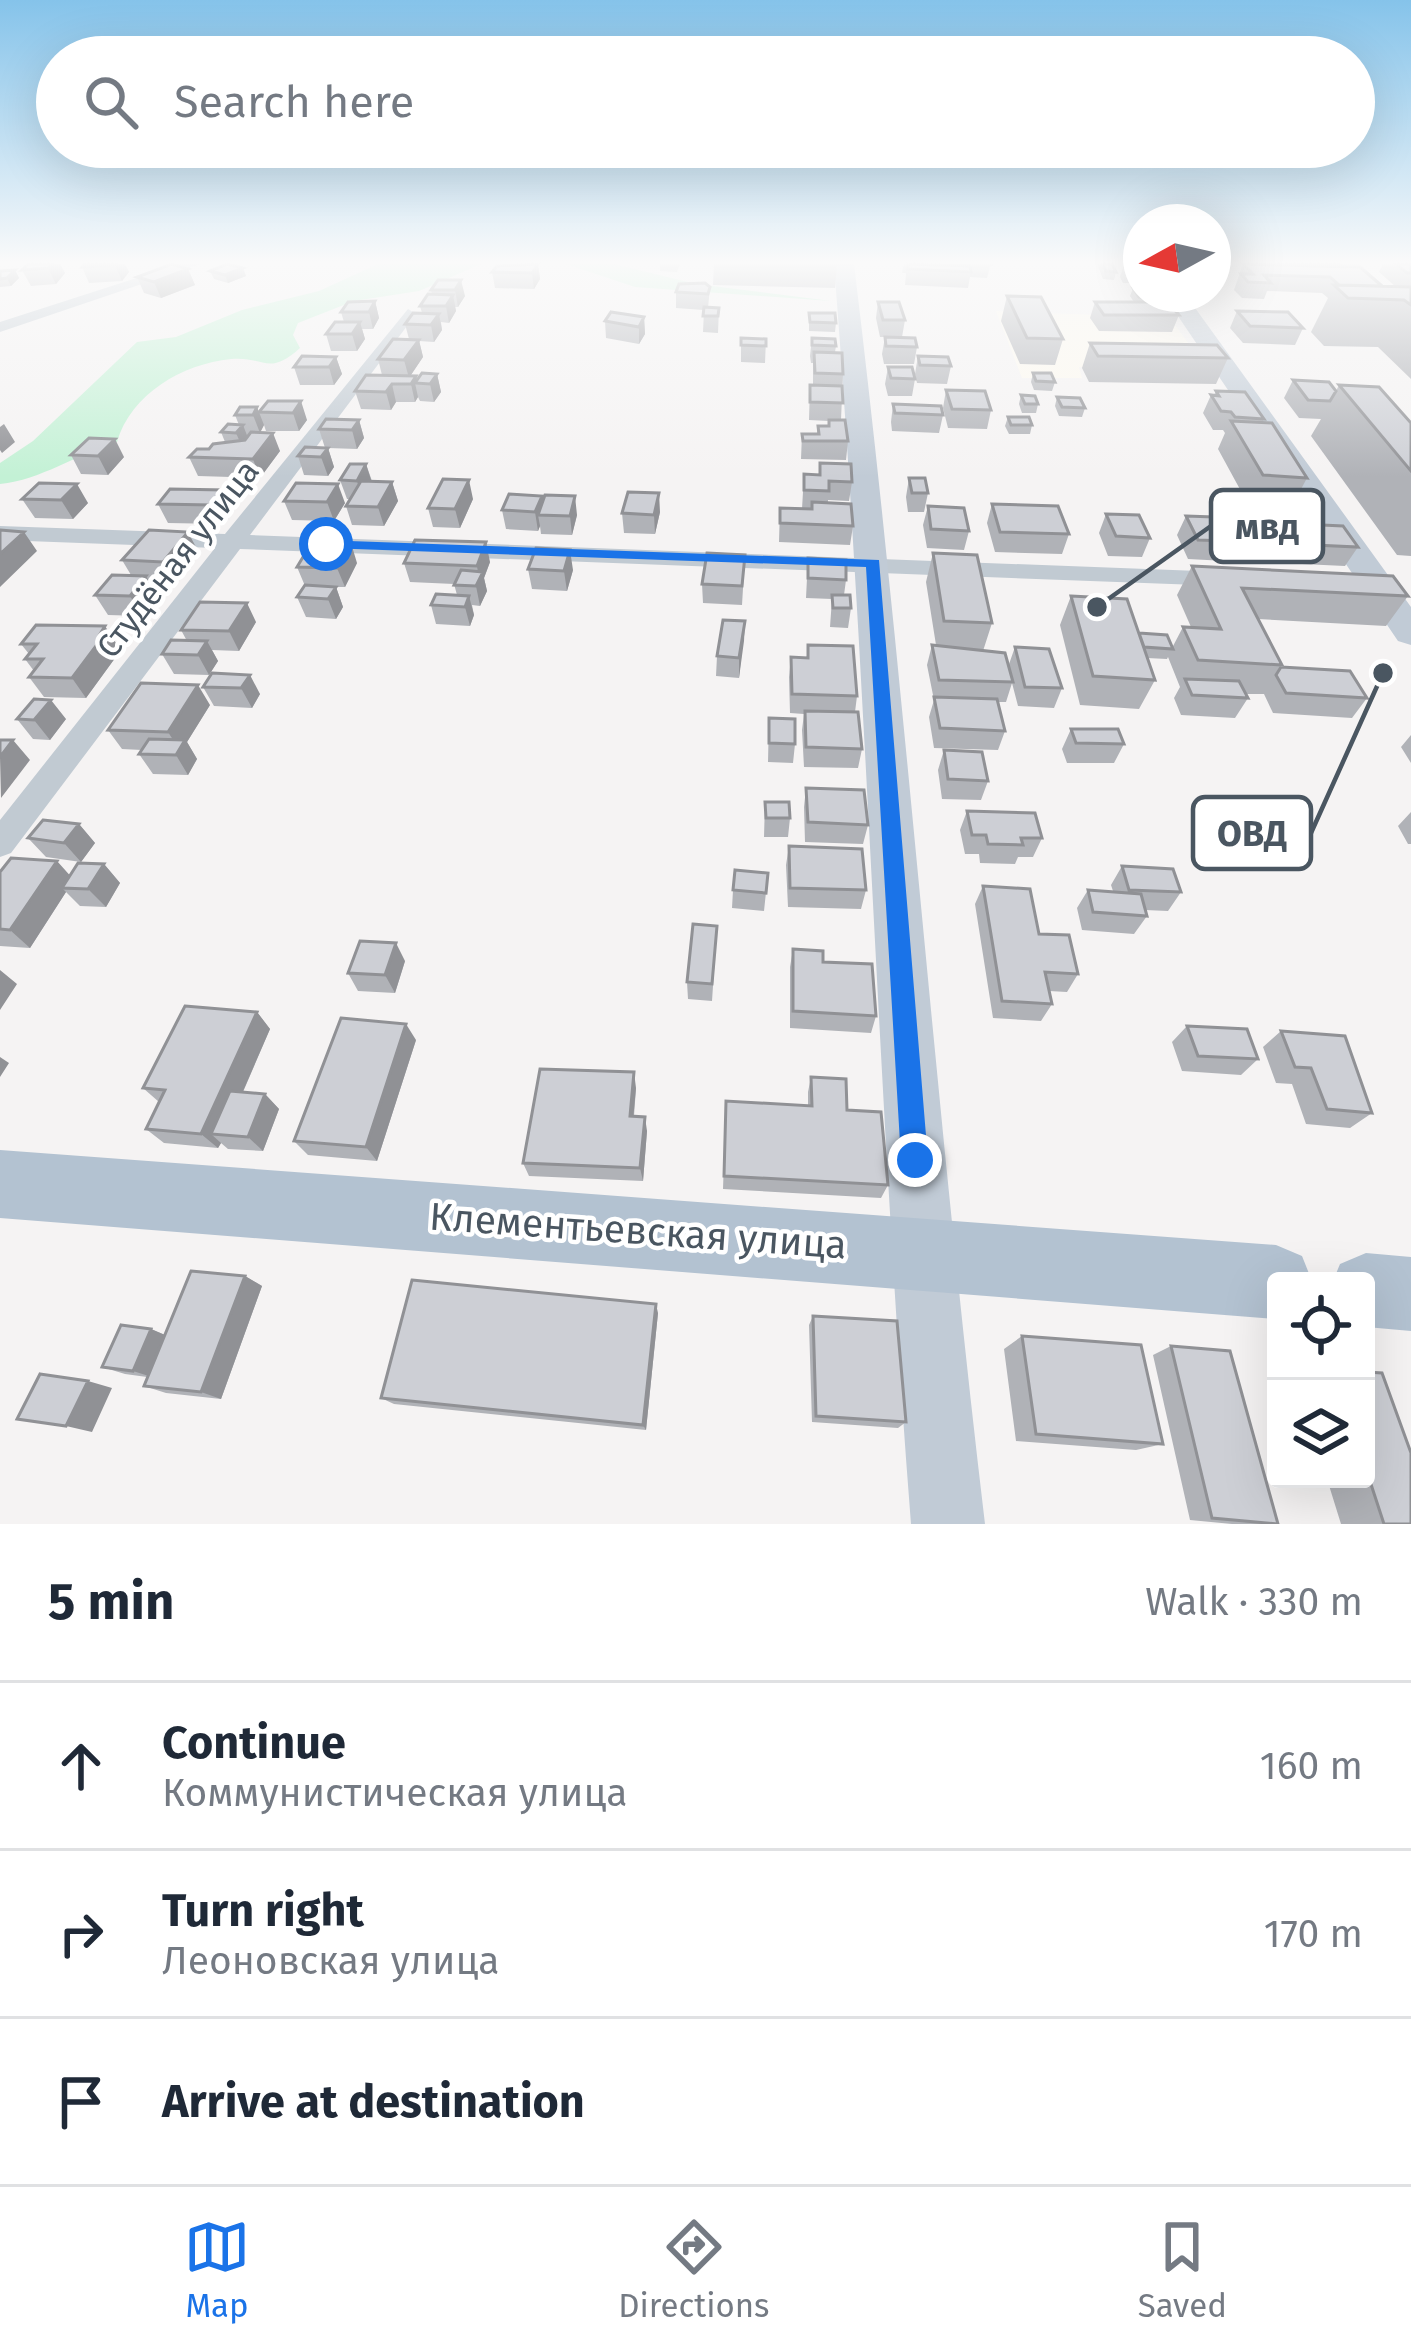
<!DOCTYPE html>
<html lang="en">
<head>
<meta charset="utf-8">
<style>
  body { margin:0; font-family:"Fira Sans",sans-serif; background:#f2f2f3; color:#1f2937 }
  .controls { position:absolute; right:36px; bottom:36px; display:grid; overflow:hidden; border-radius:12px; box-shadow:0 12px 48px #0002 }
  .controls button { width:108px; height:108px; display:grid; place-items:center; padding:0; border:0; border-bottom:3px solid #e0e1e3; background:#fff; color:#1f2937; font:60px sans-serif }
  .compass { position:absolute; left:1123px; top:204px; width:108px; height:108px; border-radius:50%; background:#fff; box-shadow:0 12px 48px #0002; rotate:262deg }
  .stop { position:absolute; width:36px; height:36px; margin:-27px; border:9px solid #1a73e8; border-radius:50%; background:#fff }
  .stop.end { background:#1a73e8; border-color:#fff; box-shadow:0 3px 12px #0008 }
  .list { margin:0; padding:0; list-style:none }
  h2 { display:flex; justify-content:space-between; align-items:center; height:156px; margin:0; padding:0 48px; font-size:51px }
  h2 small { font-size:39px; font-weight:400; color:#747a83 }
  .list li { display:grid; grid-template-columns:78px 1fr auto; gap:36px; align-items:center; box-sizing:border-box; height:168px; padding:0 48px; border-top:3px solid #e0e1e3 }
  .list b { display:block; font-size:45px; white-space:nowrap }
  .list p { margin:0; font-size:39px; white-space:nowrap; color:#747a83 }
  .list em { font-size:39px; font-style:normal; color:#747a83 }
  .icon { flex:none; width:66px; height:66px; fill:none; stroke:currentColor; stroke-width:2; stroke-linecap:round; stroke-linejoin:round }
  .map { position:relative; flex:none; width:1411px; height:1524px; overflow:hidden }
  .search { position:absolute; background:#fff; box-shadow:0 12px 48px #0002; left:36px; right:36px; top:36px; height:132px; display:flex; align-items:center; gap:30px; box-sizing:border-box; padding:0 42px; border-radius:66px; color:#747a83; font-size:45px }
  .sheet { height:660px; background:#fff }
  nav { display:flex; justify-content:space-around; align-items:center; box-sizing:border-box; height:168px; border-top:3px solid #e0e1e3; background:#fff; font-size:33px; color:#747a83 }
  nav a { display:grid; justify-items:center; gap:6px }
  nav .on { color:#1a73e8 }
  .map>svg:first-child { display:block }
</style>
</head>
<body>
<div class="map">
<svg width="1411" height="1524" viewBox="0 0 1411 1524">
  <rect width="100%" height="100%" fill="#f5f3f3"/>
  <path fill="#fdf9ef" d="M996 311 1170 318 1207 369 1079 367 1082 378H1022Z"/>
  <path fill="#c3f1d5" d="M378 264H481L419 291 354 301 298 323 293 335 300 348C268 377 265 356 231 359 182 364 131 394 117 442 77 454 41 480 0 484V463L33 441 137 342 176 337 242 310 319 291Z
    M566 264H614L696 284 831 301 635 287Z"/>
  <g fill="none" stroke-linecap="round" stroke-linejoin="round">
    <path fill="#c1cad2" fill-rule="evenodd" d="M180 264H201L0 332V322Z
      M408 309 416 314 250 535 1225 572 1237 579 1225 586 240 549 11 853 0 857V820L215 548 0 540V526L225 534Z"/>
    <path fill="#c1cbd6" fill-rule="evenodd" d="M834 264H854C905 683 935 1105 985 1524H911C878 1104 867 684 834 264Z
      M1337 264H1359L1411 309V328L1403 326Z
      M1163 294H1185L1411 607V645L1398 641Z"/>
    <path fill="#b3c2d1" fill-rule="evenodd" d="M0 1150 1276 1245 1302 1256 1312 1281H1276V1319L0 1218Z
      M1366 1253 1411 1257V1331L1366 1327V1281H1333L1340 1264Z"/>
  </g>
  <path fill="#b0b2b7" d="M28 264H60L65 273 56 284 31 286 22 270Z
    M125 264 129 272 122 281 89 283 82 267Z
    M538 264 540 279 534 289 495 288 492 272Z
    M660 264H680L677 272 660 271Z
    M714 264H837L835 288 713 285Z
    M904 264H994L993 266H990L987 278 970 277 968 288 905 285 906 273H902Z
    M1098 264H1112L1116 272 1114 280 1103 279 1098 266Z
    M1124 264H1141V294L1164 298 1162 302 1179 315 1172 332 1099 331 1090 318 1095 302H1134L1130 296 1135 283H1123L1120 277Z
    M1243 264H1340L1382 286 1396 287 1379 272 1383 264H1411V379L1378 347 1324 346 1311 332 1328 298 1322 293 1267 291 1264 299 1242 298 1234 290Z
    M188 269 195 285 161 298 144 293 137 277Z
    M15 270 19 278 11 286 0 287V271Z
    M210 271 246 276 228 283 214 279Z
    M438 280 465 296 458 307H455L456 311 449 323 441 322 442 330 434 342 419 341 423 357 410 376H416L417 381 437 374 441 392 434 402 420 401 418 397 415 402H396L391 410 361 409 355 391 382 375 378 359 409 339 405 324 422 313 420 306 432 294 431 290Z
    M710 287 708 308H719L718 333 703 332 704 310 676 308V292Z
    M1007 296 1063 339 1055 365 1020 364 1001 321Z
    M375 301 379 318 373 329H362L365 339 357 351H331L326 334 344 322 341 312Z
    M878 302 905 320 902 337 917 347 914 364H884L882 354 885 337H880L876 318Z
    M1237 311 1303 328 1295 345 1243 343 1230 328Z
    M809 313 836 323 835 332 809 331Z
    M644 317 645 334 639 344 606 338 605 321Z
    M741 338 766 339 765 363 741 362Z
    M812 338 836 346 835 352 843 374 841 420 848 441 846 460 801 459 802 434H817L818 426H828L829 421 809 420 810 385H813V363H811L810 356Z
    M1090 343 1228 358 1216 384 1089 382 1082 368Z
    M918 356 951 366 947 384 917 383 915 374Z
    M336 357 342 374 334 385H300L294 367Z
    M888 367 915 379 912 396H888L885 384Z
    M1033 373 1055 382 1052 391 1034 390 1031 382Z
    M1293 380 1336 391 1339 385 1411 423V556L1397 555 1311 436 1321 419 1299 418 1284 398Z
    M946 390 991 410 987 429 948 428 943 408Z
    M1216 391 1264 419 1262 423 1307 478 1292 506 1248 504 1218 449 1225 433 1223 430H1213L1203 413 1211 395H1214Z
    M1021 395 1038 404 1036 413H1022L1019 404Z
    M1057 397 1085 408 1082 417 1059 416 1055 406Z
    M268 401 307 420 299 431H266L264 425 260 432 280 451 260 478 198 476 189 457 225 442 221 432 239 425 235 415 259 412Z
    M893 404 943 415 939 433 892 431 891 422Z
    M1008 417 1032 425 1030 434H1009L1005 426Z
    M359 420 364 438 357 449 328 448 334 467 328 476 304 475 298 456 325 448 319 429Z
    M71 455 124 457 108 475 81 474Z
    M820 463 852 482 849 501 828 500V503L853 526 850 545 779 542 780 508 802 509 804 474 819 475Z
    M366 464 372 481 392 482 398 501 384 526 352 525 346 506 350 499H347L340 480Z
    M909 478 928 493 924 512H908L906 497Z
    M39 483 88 503 73 519 35 518 22 499Z
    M224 490 232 509 221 524 168 523 158 504Z
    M542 496 543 501 577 515 572 535 541 534 540 526 538 531 506 529 502 510Z
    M473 499 460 528 433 527 428 508Z
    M284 501 345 503 334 521 292 520Z
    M992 504 1069 534 1062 554 995 552 987 523Z
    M928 506 969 531 964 550 927 548 923 525Z
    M660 512 655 534 624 533 622 513Z
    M1106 514 1150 538 1142 557 1108 556 1099 533Z
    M1186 516 1256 542 1245 562 1188 559 1177 535Z
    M1300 524 1358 547 1345 566 1302 564 1289 543Z
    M198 551 174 582 149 581 157 595 142 616 108 615 95 595 131 575 122 560Z
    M933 553 992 623 983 651 1008 667 1015 647 1062 688 1054 708 1018 706 1012 683 1006 702H998L1005 731 998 750 934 748 929 717 934 700 927 665 932 645H936L926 582Z
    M745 555 742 605 703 603 702 584Z
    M808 558 846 580 844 595 851 608 848 628 830 627 832 599 806 598Z
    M490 562 484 578 487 591 480 606 472 605 474 615 470 626 436 624 431 605 457 595 454 584 410 582 404 563Z
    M357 563 345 587H336L343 607 336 619 306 617 297 597 305 586 297 567Z
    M1192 566 1408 596 1386 626 1258 619 1282 665 1281 667 1367 698 1352 718 1273 713 1264 694H1245L1248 698 1235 718 1181 715 1174 698 1180 687 1168 657 1167 659 1147 658 1155 680 1139 709 1080 705 1060 625 1071 596 1139 634 1172 648 1183 627H1191L1177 595Z
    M528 569 573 570 567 591 532 589Z
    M745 621 739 678 716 676 717 656Z
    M256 622 239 651 212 650 218 661 209 675 174 674 162 654 187 641 181 630Z
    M21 644 118 646 115 650 118 654 86 698 44 697 29 677 34 671 25 659 29 654Z
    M808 645 857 696 855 712 862 749 858 768 804 767 802 730 804 714 790 713 789 677 791 657 807 658Z
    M212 673 260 694 252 708 214 706 203 687Z
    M210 705 187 742 197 759 188 775 153 774 139 754 142 750 122 749 108 730Z
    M769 718 795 744 793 763 768 762Z
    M17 719H66L50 740 33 739Z
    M1071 729 1124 744 1114 763H1067L1062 749Z
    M1411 735V763L1401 747Z
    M944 750 988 781 981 800 942 799 938 770Z
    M806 788 868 825 863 844 805 842 804 807Z
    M765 802 790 818 788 837H764Z
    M967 811 1042 838 1033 857H1018L1015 864 980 863 979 854H965L960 830Z
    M1411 812V844H1408L1398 826Z
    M79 824 95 843 81 862 46 857 28 838Z
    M789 846 866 890 861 909 788 907 786 865Z
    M104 864 120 883 106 907 80 906 66 892 30 948 0 946V872L70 875Z
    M1122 866 1181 892 1168 911 1145 910 1147 916 1134 934 1082 930 1077 908 1088 890 1113 891 1111 885Z
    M768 873 764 911 732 908 733 890Z
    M983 886 1039 934 1078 974 1067 992 1049 991 1052 1004 1041 1021 993 1018 975 904Z
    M717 926 712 1001 688 999 687 982Z
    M793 949 823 962 876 1016 871 1033 790 1028V967Z
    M405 961 395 993 358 991 348 973Z
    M257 1012 270 1029 243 1092 265 1094 279 1109 263 1151 228 1149 221 1143 218 1148 164 1143 146 1129 159 1102 143 1088Z
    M1187 1026 1258 1059 1241 1075 1182 1071 1172 1042Z
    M1281 1031 1372 1113 1350 1128 1306 1124 1292 1084 1276 1083 1263 1047Z
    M416 1040 377 1161 308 1155 294 1141Z
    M811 1077 847 1110 888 1185 881 1198 723 1189 726 1101 808 1106V1092Z
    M636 1088 634 1116 647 1131 643 1181 529 1176 523 1163Z
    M245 1276 262 1286 221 1399 166 1393 144 1386 147 1377 125 1374 102 1367 151 1329 165 1335Z
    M658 1313 646 1430 394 1404 381 1398Z
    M813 1316 906 1422 898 1428 812 1422 809 1325Z
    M1022 1336 1163 1444 1136 1450 1016 1441 1004 1349Z
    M1171 1346 1278 1524H1232L1190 1520 1153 1355Z
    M1366 1372 1411 1524H1341L1327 1479H1366Z"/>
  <path fill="#909195" d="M52 264H60L65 273 56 284 48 268Z
    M116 264H125L129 272 122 281 115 265Z
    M538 264 540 279 534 289 532 273Z
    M243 268 246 276 228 283 225 275Z
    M188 269 195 285 161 298 154 282Z
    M15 270 19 278 11 286 7 278Z
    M461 280 465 296 458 307 455 290Z
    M453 295 456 311 449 323 446 306Z
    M375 301 379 318 373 329 369 312Z
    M439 314 442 330 434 342 431 325Z
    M644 317 645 334 639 344V327Z
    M360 322 365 339 357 351 352 334Z
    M419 340 423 357 409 378 404 360Z
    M336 357 342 374 334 385 329 367Z
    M437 374 441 392 434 402 430 384Z
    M416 376 418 384 415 383 418 397 415 402 411 384Z
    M392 384 396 402 391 410 386 392Z
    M301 401 307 420 299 431 293 413Z
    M257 407 264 425 260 433 253 415Z
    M359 420 364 438 357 449 352 430Z
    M4 424 15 442 2 453 0 450V427Z
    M243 425 250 443 244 451 236 433Z
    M273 433 280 451 260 478 253 459Z
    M115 439 124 457 108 475 98 456Z
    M328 448 334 467 328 476 321 457Z
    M366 464 372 483 363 500 357 481Z
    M469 480 473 499 460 528 455 509Z
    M392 482 398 501 384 526 378 507Z
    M77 484 88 503 73 519 61 500Z
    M338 484 345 503 334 521 327 502Z
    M224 490 232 509 221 524 212 505Z
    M659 493 660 512 655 534 654 515Z
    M542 496 545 515H538L540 526 538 531 535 512Z
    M575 496 577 515 572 535 570 516Z
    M24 532 37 551 0 587V554Z
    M188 532 198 551 174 582 163 562Z
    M486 542 490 562 484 578 487 591 480 606 476 586 479 579 477 566Z
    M351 543 357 563 345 587 337 568Z
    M570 550 573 570 567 591 564 571Z
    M146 576 157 595 142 616 130 596Z
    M336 587 343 607 336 619 328 599Z
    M469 596 474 615 470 626 465 607Z
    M247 603 256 622 239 651 229 631Z
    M745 621 744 641 739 678V658Z
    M105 626 118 646 115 650 118 654 86 698 72 678Z
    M207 641 218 661 209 675 198 655Z
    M250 675 260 694 252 708 241 688Z
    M198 685 210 705 187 742 197 759 188 775 176 755 179 749 168 732Z
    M51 700 66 719 50 740 34 720Z
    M13 740 30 760 1 798 0 757Z
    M79 824 95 843 81 862 64 843Z
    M57 861 74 880 62 888 66 892 30 948 10 930Z
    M104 864 120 883 106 907 88 889Z
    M396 943 405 961 395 993 385 975Z
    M0 970 17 984 0 1010Z
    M257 1012 270 1029 224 1135 211 1134 221 1143 218 1148 201 1134Z
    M406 1024 416 1040 377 1161 366 1147Z
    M0 1057 9 1063 0 1077Z
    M634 1072 636 1088 632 1131 630 1116Z
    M265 1094 279 1109 263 1151 248 1137Z
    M645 1117 647 1131 643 1181 640 1168Z
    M245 1276 262 1286 221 1399 201 1392Z
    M656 1304 658 1313 646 1430 643 1425Z
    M151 1329 172 1338 155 1378 133 1371Z
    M88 1381 112 1388 92 1432 66 1426Z"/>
  <path fill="#cdcfd5" stroke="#909195" stroke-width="3" d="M28 264H52L48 268 22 270Z
    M84 264H116L115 265 82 267Z
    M172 264 188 269 154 282 137 277Z
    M227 264 243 268 225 275 210 271Z
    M538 264 532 273 492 272 497 266Z
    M908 264 970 266 971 272 908 269Z
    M1102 264H1112L1116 272 1106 271Z
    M1126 264H1141V267H1128Z
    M1243 264 1360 267 1382 286 1339 285 1330 277 1264 275 1271 283 1248 282 1241 274H1253Z
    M1280 264H1340L1343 267 1281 265Z
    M1396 264H1411V273H1407Z
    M15 270 7 278 0 279V271Z
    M438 280H461L455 290H431Z
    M1136 282H1141V294H1161L1164 298 1139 297 1133 288H1139Z
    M705 283 710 287 708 294 676 292 679 284Z
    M1334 285 1411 287V305L1404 300 1348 298Z
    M428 294 453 295 446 306H420Z
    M1007 296 1041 297 1063 339 1027 338Z
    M375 301 369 312H341L348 302Z
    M878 302H899L905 320H883Z
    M1095 302H1168L1179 315H1104Z
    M704 307 719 308 718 316H703Z
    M1237 311 1288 312 1303 328 1250 326Z
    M611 312 644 317 639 327 605 321Z
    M413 313 439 314 431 325 405 324Z
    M809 313H835L836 323 810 322Z
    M335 322H360L352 334H326Z
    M885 337 915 338 917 347 886 346Z
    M741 338 766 339V346L741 345Z
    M812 338 835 339 836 346 812 345Z
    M393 339 419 340 404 360 378 359Z
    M1090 343 1217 345 1228 358 1098 356Z
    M814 352 842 353 843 374 815 373Z
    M302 356 336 357 329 367H294Z
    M918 356 948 357 951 366 920 365Z
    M888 367H912L915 379 891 378Z
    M422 373 437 374 430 384 415 383Z
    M1033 373H1051L1055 382 1036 381Z
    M366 375 416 376 411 384H392L386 392 355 391Z
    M1293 380 1329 382 1336 391 1330 401 1308 400Z
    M810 385 842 386 843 403 810 402Z
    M1339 385 1379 387 1411 423V471Z
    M946 390 985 391 991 410 952 409Z
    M1216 391 1245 392 1264 419 1235 417 1231 412 1221 411 1211 395 1219 396Z
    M1021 395 1035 396 1038 404H1025Z
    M1057 397 1080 398 1085 408 1062 407Z
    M268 401H301L293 413 259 412Z
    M893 404 941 406 943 415 895 413Z
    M240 407H257L253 415H235Z
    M1008 417H1029L1032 425H1011Z
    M326 419 359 420 352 430 319 429Z
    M829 420H845L848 441H803L802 434H819L818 426H829Z
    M1231 421 1272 423 1307 478 1263 475Z
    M228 424 243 425 236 433 221 432Z
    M251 432 273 433 253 459 189 457 197 449H209L213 444 245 440Z
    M89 438 115 439 98 456 71 455Z
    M305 447 328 448 321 457 298 456Z
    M820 463 851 464 852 482 829 481V491L804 490V474L820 475Z
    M350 464H366L357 481 340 480Z
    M909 478H925L928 493H912Z
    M443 479 469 480 455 509 428 508Z
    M361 481 392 482 378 507 346 506Z
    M39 483 77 484 61 500 22 499Z
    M296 483 338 484 327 502 284 501Z
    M170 489 224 490 212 505 158 504Z
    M628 492 659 493 654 515 622 513Z
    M509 494 542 496 535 512 502 510Z
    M545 495 575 496 570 516 538 515Z
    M812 502 851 504 853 526 780 523V508L812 509Z
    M992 504 1058 506 1069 534 1000 532Z
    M928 506 964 508 969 531 931 529Z
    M1106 514 1139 515 1150 538 1116 536Z
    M1186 516 1242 518 1256 542 1198 540Z
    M1300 524 1343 526 1358 547 1314 545Z
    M0 530 24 532 0 554Z
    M149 530 188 532 163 562 122 560Z
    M415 540 486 542 477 566 404 563Z
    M312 542 351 543 337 568 297 567Z
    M536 548 570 550 564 571 528 569Z
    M707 553 745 555 742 586 702 584Z
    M933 553 977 555 992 623 944 621Z
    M808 558 846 560V580L808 578Z
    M1192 566 1393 576 1408 596 1242 588 1282 665 1198 660 1183 627 1221 629Z
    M461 570 483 572 476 586 454 585Z
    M112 575 146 576 130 596 95 595Z
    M305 585 336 587 328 599 297 597Z
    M436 594 469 596 465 607 431 605Z
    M832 595H850L851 608H833Z
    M1071 596 1127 599 1155 680 1093 676Z
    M200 602 247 603 229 631 181 630Z
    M723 620 745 621 739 658 717 656Z
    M36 625 105 626 100 634H105L72 678 29 677 43 659H25L37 644H21Z
    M1139 633 1167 635 1173 649 1144 647Z
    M171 640 207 641 198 655 162 654Z
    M808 645 853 646 857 696 792 694 791 657 808 658Z
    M932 645 1005 653 1013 682 939 680Z
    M1015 647 1049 649 1062 688 1025 687Z
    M1281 667 1350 671 1367 698 1286 693 1276 675Z
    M212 673 250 675 241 688 203 687Z
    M1185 679 1239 681 1248 698 1192 695Z
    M141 683 198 685 168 732 108 730Z
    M934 697 997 699 1005 731 940 728Z
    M34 699 51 700 34 720 17 719Z
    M805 711 858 712 862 749 806 747Z
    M769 718 795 719V744L769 743Z
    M1071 729H1118L1124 744 1076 743Z
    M149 739 185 740 176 755 139 754Z
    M0 740H13L0 757Z
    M944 750 982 752 988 781 948 779Z
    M806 788 864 790 868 825 808 822Z
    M765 802H789L790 818H766Z
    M967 811 1035 813 1042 838H1021L1023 845 988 844 986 835H972Z
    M43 820 79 824 64 843 28 838Z
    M789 846 862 849 866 890 790 888Z
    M11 858 57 861 10 930 0 929V872Z
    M78 863 104 864 88 889 62 888Z
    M1122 866 1173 869 1181 892 1129 890Z
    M735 870 768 873 766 893 733 890Z
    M983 886 1030 889 1039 934 1069 935 1078 974 1045 972 1052 1004 1002 1001Z
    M1088 890 1141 894 1147 916 1093 912Z
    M693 924 717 926 712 984 687 982Z
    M360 941 396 943 385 975 348 973Z
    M793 949 823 951V962L872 964 876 1016 793 1011Z
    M185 1006 257 1012 201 1134 146 1129 165 1090 143 1088Z
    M341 1018 406 1024 366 1147 294 1141Z
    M1187 1026 1247 1029 1258 1059 1198 1056Z
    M1281 1031 1345 1036 1372 1113 1327 1109 1311 1068 1295 1067Z
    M540 1069 634 1072 630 1116 645 1117 640 1168 523 1163Z
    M811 1077 846 1079 847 1110 881 1112 888 1185 724 1176 726 1101 812 1106Z
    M230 1091 265 1094 248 1137 211 1134Z
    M191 1271 245 1276 201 1392 144 1386Z
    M412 1280 656 1304 643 1425 381 1398Z
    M813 1316 897 1321 906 1422 816 1416Z
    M121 1325 151 1329 133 1371 102 1367Z
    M1022 1336 1141 1345 1163 1444 1036 1434Z
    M1171 1346 1230 1351 1278 1524 1212 1518Z
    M1366 1372 1382 1373 1411 1453V1524H1384L1366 1469Z
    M40 1374 88 1381 66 1426 17 1419Z"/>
  <linearGradient id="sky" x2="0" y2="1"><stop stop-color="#85c3ea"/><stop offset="0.55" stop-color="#fafafa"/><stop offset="1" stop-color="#fafafa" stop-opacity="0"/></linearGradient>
  <rect width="1411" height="477" fill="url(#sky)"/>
  <path fill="#1a73e8" d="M321 540 879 560 928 1160 924 1169 915 1173 905 1169 901 1160 866 567 326 548 319 544Z"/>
  <g text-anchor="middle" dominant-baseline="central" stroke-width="9" stroke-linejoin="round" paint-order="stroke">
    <g font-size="33" fill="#4a5661" stroke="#fff">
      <text transform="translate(178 559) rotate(-52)">Студёная улица</text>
    </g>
    <g font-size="39" fill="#4a5661" stroke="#fff">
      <text transform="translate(638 1231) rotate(4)">Клементьевская улица</text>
    </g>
  </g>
  <path fill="none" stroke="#4a5661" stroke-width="4.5" d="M1097 607L1211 526M1383 673L1311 833"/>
  <g fill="#4a5661" stroke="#fff" stroke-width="4.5">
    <circle cx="1097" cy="607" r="12"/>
    <circle cx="1383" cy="673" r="12"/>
  </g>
  <g fill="#fff" stroke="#4a5661" stroke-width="4.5">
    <rect x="1211" y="490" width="112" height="72" rx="12"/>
    <rect x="1193" y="797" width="118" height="72" rx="12"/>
  </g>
  <g font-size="36" text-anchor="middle" font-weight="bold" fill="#4a5661">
    <text x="1267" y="539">мвд</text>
    <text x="1252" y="846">ОВД</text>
  </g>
</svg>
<div class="controls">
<button><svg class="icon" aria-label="locate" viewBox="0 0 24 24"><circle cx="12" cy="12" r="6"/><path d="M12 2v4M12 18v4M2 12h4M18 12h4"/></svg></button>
<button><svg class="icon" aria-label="layers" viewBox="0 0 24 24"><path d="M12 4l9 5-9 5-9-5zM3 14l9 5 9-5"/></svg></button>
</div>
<svg class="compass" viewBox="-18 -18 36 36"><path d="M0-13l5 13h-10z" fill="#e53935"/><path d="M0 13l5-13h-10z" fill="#747a83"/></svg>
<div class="stop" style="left:326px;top:544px"></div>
<div class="stop end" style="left:915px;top:1160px"></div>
<div class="search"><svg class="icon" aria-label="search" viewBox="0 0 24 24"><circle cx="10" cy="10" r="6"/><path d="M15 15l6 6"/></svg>Search here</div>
</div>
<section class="sheet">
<h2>5 min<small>Walk · 330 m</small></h2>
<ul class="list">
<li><svg class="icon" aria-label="ahead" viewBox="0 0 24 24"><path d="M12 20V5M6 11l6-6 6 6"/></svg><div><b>Continue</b><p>Коммунистическая улица</p></div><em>160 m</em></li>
<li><svg class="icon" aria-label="right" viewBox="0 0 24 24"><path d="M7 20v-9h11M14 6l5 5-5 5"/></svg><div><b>Turn right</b><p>Леоновская улица</p></div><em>170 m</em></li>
<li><svg class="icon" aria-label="arrive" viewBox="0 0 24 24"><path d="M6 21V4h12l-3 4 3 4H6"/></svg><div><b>Arrive at destination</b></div></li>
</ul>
</section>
<nav>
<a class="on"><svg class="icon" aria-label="map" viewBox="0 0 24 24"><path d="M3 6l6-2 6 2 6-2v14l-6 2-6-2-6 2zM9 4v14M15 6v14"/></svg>Map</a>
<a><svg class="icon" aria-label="directions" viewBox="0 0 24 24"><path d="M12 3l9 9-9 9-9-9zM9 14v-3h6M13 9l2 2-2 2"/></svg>Directions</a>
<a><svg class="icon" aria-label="saved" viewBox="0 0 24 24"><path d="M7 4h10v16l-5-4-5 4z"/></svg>Saved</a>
</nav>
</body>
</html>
